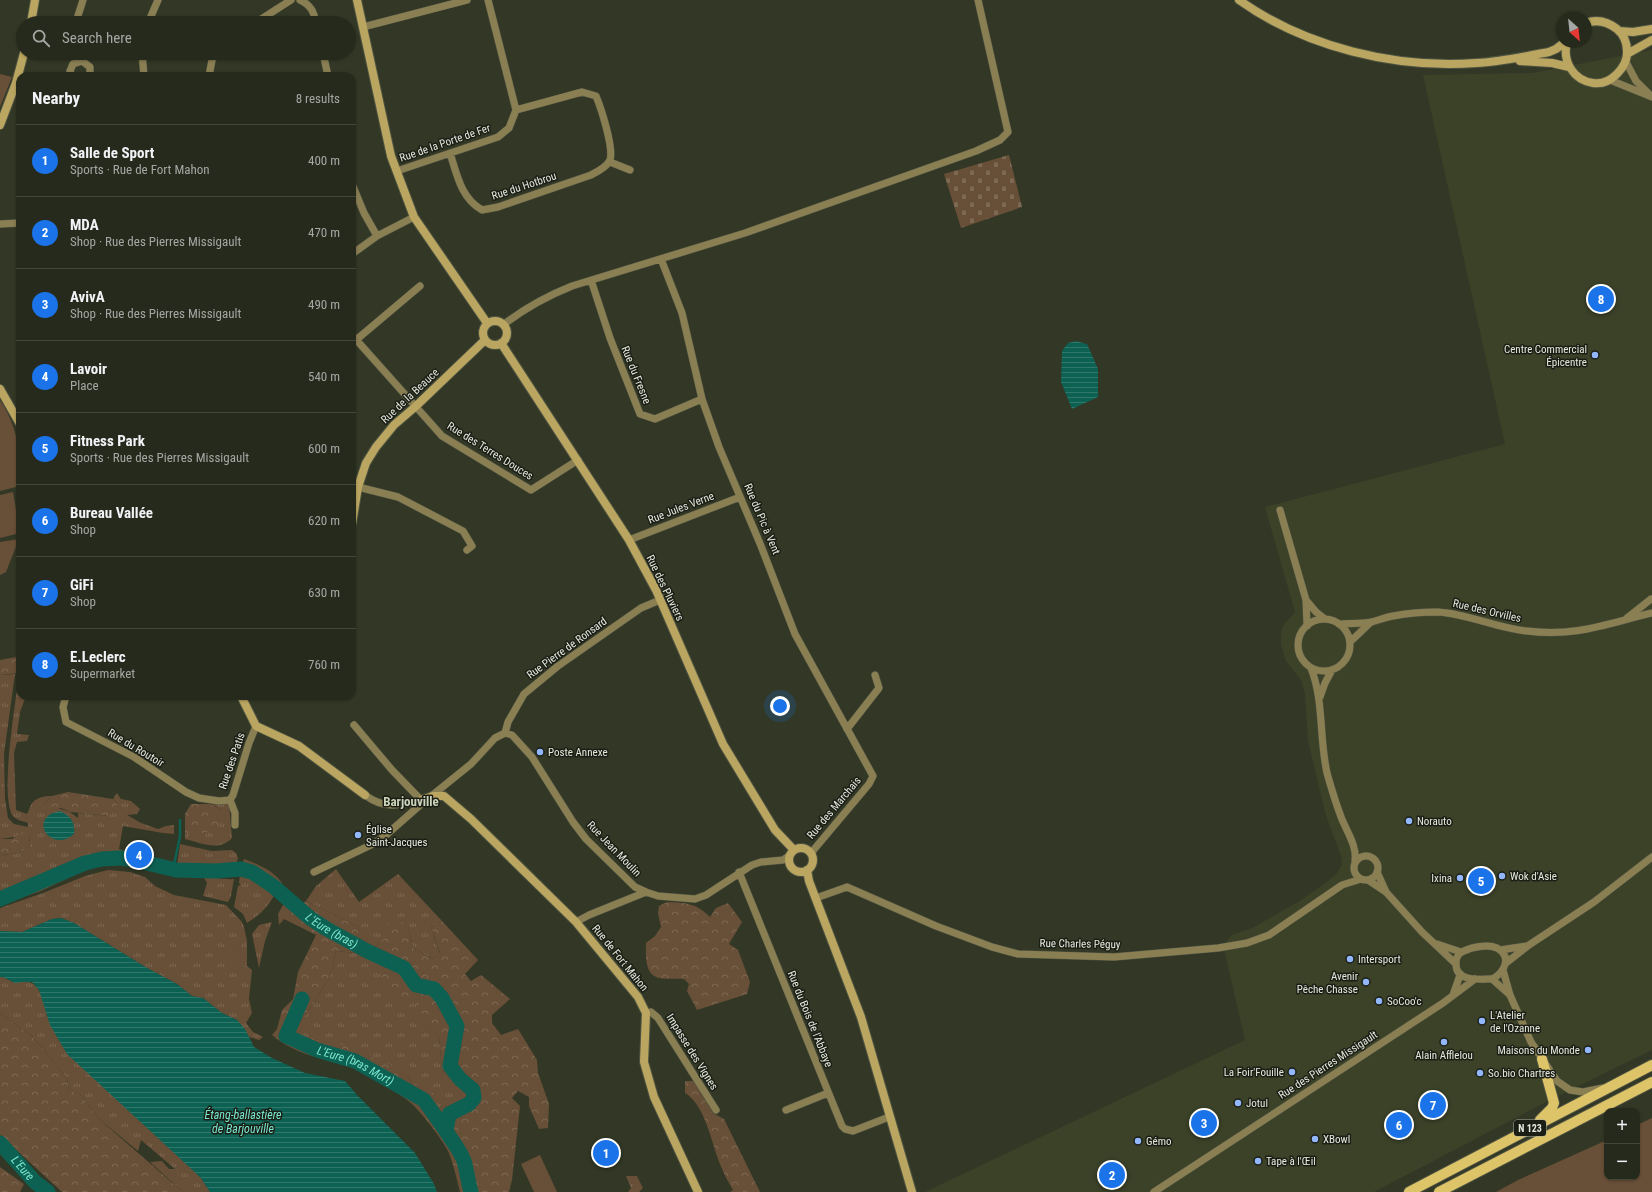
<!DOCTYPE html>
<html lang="en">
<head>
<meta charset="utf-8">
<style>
  body { margin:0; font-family:"Roboto Condensed",sans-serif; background:#2e3225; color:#f1f3f6 }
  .controls { position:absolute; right:12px; bottom:12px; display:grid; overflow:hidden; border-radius:8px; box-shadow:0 1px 3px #0004 }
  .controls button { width:36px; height:36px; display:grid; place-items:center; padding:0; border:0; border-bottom:1px solid #42463b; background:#262a1c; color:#f1f3f6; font:20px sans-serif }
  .compass { position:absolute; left:1556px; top:12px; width:36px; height:36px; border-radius:50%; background:#262a1c; box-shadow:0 1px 3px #0004; rotate:153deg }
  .you { position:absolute; left:780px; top:706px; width:14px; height:14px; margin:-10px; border:3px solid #fff; border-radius:50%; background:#1a73e8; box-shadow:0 0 0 6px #1a73e833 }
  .badge { display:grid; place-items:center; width:26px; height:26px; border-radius:50%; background:#1a73e8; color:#fff; font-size:13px; font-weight:700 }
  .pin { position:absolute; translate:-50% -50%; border:2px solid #fff; box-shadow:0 1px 4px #0006 }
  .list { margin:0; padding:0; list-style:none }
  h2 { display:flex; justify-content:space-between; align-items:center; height:52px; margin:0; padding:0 16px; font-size:17px }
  h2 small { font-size:13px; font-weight:400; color:#a4a7a3 }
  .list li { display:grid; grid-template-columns:26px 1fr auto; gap:12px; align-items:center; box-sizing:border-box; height:72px; padding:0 16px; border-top:1px solid #42463b }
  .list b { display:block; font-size:15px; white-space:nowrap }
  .list p { margin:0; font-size:13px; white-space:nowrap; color:#a4a7a3 }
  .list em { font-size:13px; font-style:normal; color:#a4a7a3 }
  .icon { flex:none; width:22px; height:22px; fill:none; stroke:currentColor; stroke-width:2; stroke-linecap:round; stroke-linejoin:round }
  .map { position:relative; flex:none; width:1652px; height:1192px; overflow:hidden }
  .search { position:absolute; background:#262a1c; box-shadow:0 1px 3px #0004; left:16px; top:16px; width:340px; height:44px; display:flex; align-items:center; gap:10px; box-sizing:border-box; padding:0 14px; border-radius:22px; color:#a4a7a3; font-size:15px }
  .panel { position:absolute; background:#262a1c; box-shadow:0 1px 3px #0004; left:16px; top:72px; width:340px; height:628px; border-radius:12px }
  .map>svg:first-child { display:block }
</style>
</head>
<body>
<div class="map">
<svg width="1652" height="1192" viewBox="0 0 1652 1192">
  <defs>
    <pattern id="grass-tufts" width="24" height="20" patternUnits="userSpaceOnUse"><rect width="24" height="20" fill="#684f37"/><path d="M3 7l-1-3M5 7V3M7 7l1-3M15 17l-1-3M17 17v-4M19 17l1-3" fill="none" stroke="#7d6854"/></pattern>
    <pattern id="forest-crowns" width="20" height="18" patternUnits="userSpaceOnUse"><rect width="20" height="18" fill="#684f37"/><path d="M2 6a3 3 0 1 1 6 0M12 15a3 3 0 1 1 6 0" fill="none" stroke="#7d6854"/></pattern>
    <pattern id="cemetery-stones" width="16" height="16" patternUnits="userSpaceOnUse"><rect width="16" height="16" fill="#684f37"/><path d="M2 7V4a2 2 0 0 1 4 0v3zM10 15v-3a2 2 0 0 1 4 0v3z" fill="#7d6854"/></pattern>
    <pattern id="water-rules" width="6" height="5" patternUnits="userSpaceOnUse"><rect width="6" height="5" fill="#0d6153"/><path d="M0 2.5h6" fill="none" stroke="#30786b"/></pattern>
  </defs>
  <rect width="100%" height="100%" fill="#323825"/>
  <path fill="#3b4228" d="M1652 50V1050L1546 1102 1374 1192H925L1245 1040 1223 945 1232 935 1252 928 1298 902 1327 882 1337 873 1342 864 1341 856 1326 816 1308 741 1305 694 1301 680 1286 661 1281 645V633L1283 626 1295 612 1265 507 1505 444 1423 75 1532 73Z"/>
  <path fill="url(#grass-tufts)" d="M19 673 20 696H26L20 712 17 734 29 735 27 741 17 742 14 753 16 810 27 814C29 811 29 808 31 805 35 797 45 796 52 796L44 804 71 812H70L78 818V813L108 816 117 803 113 799 117 793 121 799 131 801 140 809 137 814 127 815 141 823 158 829 166 826 174 825V834L163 833 123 826 119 849 126 851 125 854 100 855 80 861 0 895V855L19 853 30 846 29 835 0 839V675L15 674 4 754 5 799 8 818 14 824 28 827V823C22 821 16 820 12 815 0 791 16 703 19 673Z
    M211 804H229L232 838C219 852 201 843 185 839V833L189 834 222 810Z
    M180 844 212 851 232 850 236 853 238 858 236 865 229 864 191 867 177 866Z
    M244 859C257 864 276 871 283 885L282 888C269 878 258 867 241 867Z
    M336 869 359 902 398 874 442 921 431 927 440 954 433 959 413 948 408 927 387 937 375 947 357 941 359 927 306 901 316 886Z
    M108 870 130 872 145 877 155 886 174 895 226 905 242 922 244 927 247 941V966L252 970 249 999 252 1013 246 1023 253 1032 263 1037 259 1040 249 1037 237 1020 222 1013 203 998 192 996 177 984 147 968 74 923 61 918 52 919 22 932 0 931V908L43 893 85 876Z
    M240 874 248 875 275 894C268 907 260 915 247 923L243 914 234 907 238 886 241 885 239 883Z
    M203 876C213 877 223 880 234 879L231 896 228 902 203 896 207 883Z
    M272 922 265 941 259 968 252 934 259 925Z
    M336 951 356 953 386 965 418 1001V1021L439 1036 442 1070 467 1102 438 1108 413 1085 408 1075 292 1035 329 979Z
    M0 977H3L15 983C35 978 38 987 45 1004L201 1178 210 1192H183L150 1162 162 1161 169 1169H175L141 1140 138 1151 99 1119 82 1096 69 1090 67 1078 32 1036 0 1013Z
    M626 1176H637L643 1188 639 1192H628L631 1188Z"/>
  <path fill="url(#forest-crowns)" d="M20 645V673L0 675V660L16 657V649Z
    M68 792 113 799 117 803 116 811 108 816 71 812 61 808 51 810 44 804 52 796Z
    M191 804H210L222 810 218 827C208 832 196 837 185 833V814Z
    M22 832 29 835 30 846 19 853 0 855V839H12Z
    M63 875 64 880 41 891 0 905V900Z
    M306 901 359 927 356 953 336 951 329 979 292 1035 348 1046 387 1063 408 1075 413 1085 431 1088 438 1108 466 1102 442 1070 439 1036 417 1021V1001H392L381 977 386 965 372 959V950L386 937 381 927 397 918 408 927 413 948 433 959 440 953 431 927 442 921 478 960 465 974 471 981 481 975 510 999 492 1015V1023L501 1035 518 1029 537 1060 538 1073 549 1104 548 1128 539 1129 529 1106V1097L518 1091 512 1098 520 1106 512 1180 509 1192H460C457 1180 453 1162 448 1151 439 1135 427 1120 415 1107 405 1096 365 1071 350 1067 320 1057 298 1056 272 1035L277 1029 282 1010 293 999 298 972 316 935 284 919 279 925 278 914 284 903 295 909Z
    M667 902C687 903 696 903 710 917L716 908 728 903 742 922 729 944 738 950 750 982 747 994 697 1010 687 991 689 984 684 979C677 978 662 980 656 977 644 972 646 953 646 943L655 936 661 927 658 913 659 906Z
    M0 1013 32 1036 67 1078 69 1090 82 1096 99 1119 183 1192H62L0 1135Z
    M685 1081H694L713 1113 724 1119 760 1192H730L733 1190C727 1180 722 1170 718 1159 711 1139 704 1104 685 1093Z
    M0 1167 24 1184 20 1192H0Z"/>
  <path fill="url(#cemetery-stones)" d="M1009 155 1022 207 961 228 944 174Z"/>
  <path fill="#684f37" d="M0 74 12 77 0 107Z
    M0 400C19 429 20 453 20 486L0 491Z
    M13 492 20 533 0 538V495Z
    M19 539 6 572 0 575V542Z
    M235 945 246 965 235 972 233 971 223 952 224 950Z
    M1652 1118V1192H1496L1518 1180 1607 1140V1177H1637V1125Z
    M540 1155 557 1192H534L521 1164Z"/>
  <path fill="url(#water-rules)" d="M1076 341 1087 344 1098 369V397L1072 409 1061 382 1062 351 1068 343Z
    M60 811C70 815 76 823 74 834 55 851 34 828 48 816 51 813 57 812 60 811Z
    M61 918 74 923 147 968 177 984 192 996 203 998 222 1013 237 1020 245 1029 254 1047 272 1058 305 1073 345 1081 357 1095 415 1153 434 1184 437 1192H210L201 1178 67 1054 50 1025 39 990 32 982H22L15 983 3 977H0V931L22 932 52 919Z"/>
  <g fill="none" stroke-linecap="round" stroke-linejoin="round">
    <path stroke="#0d6153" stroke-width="2.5" d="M173 870 180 836V820"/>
    <g stroke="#0d6153" stroke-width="15">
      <path id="s1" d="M0 899 85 863 102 859 121 858 134 860 176 870 216 871 241 869 252 872 273 886 310 918 325 928 367 951 404 968 416 985 434 989 442 998 457 1026 450 1066 460 1079 473 1090 474 1098 469 1104 449 1114 446 1131C452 1141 460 1150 464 1161 467 1171 468 1182 471 1192"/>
      <path id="s2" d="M302 999 286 1036 317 1050 355 1061 424 1100 446 1131"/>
      <path id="s3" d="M0 1143 35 1182 48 1192"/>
    </g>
    <g stroke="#4f5442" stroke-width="8">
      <path id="street" d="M300 0C311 5 314 12 316 23
        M77 19 83 0
        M148 23 158 0
        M255 23 291 0
        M363 27 467 0
        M77 53V62
        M142 53 144 76
        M323 53 328 76
        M1626 62 1636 81 1650 95
        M72 76 70 71 73 64 82 61 90 67V76
        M209 76 212 60 217 53
        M1610 80 1652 97
        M450 153C457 175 461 198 482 210L498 207 591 175C597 172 607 167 610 160 614 148 601 108 596 96L582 92 516 110
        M610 162 630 170
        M397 171 498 137 509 128 516 110 488 0
        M352 184 364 213 377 236
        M0 224 20 223
        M352 254 377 236 414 217
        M661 259 682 313 702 399 719 447 761 546 795 634 873 776 869 784 811 853
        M591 280 610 338 640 414 655 419 702 399
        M503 325C525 308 547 296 572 286L745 233 976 151 1000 140 1008 132 978 0
        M352 335 442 436 531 490 578 460
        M356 340 420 286
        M358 487 398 497 463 531 472 546 467 550
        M1280 510 1306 600 1307 626
        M629 540 740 497
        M1306 600 1316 612 1325 619
        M1627 618 1651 599
        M1298 645a26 26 0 1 1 52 0a26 26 0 1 1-52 0Z
        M1339 624C1350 623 1362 624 1372 622 1379 620 1386 617 1393 616 1408 613 1423 612 1438 612 1469 614 1496 628 1527 631 1576 637 1606 624 1652 613
        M1350 642 1371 622
        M1311 668C1324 701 1319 737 1327 773 1331 787 1335 801 1340 814 1343 824 1353 840 1354 848 1356 853 1355 858 1355 863
        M66 696 63 707 66 722 134 757 186 792 199 798 219 801 230 800
        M1320 697 1325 683 1332 670
        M354 725 392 770 421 800C400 806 383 809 365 795
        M847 729 879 688 875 675
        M505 733 512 735 532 757 573 822 586 839 635 887 646 892 658 896 695 899 706 895 752 865 761 862 783 860 790 855
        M235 825V813L230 800 233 795 249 743 256 726
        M1354 868a12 12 0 1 1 24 0a12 12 0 1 1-24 0Z
        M314 872 373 844 386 835 419 806 471 764 495 738 505 733 508 722 524 694 558 666 641 608 660 600
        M739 872 842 1126 845 1129 853 1131 889 1117
        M1377 872 1386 892
        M1368 880 1386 892 1422 932 1456 964
        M816 898 847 887 936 926 992 947 1018 954 1114 957 1218 948 1247 943 1269 935 1342 885 1361 879
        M576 922 589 915 646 892
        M1437 944 1461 952
        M1500 950 1527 946
        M1506 963 1529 945 1594 902 1652 857
        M1503 970 1510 995 1531 1042 1557 1081 1570 1090 1583 1092 1603 1088
        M1492 979C1504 973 1513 957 1497 948 1488 944 1472 947 1464 951 1458 953 1456 957 1456 963 1455 982 1479 979 1492 979L1510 995
        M1453 995 1460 975
        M646 1013 651 1012 658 1018 716 1110
        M786 1110 828 1093
        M1154 1192 1443 1003 1475 979"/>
    </g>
    <g stroke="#4f5442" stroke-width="10">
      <path id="secondary" d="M357 0 391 156 414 217 487 323
        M1239 0C1305 47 1395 69 1476 63 1501 62 1525 56 1549 52L1556 49 1565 42
        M31 23 35 0
        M1619 31 1633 32 1652 29
        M1567 42C1562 61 1573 80 1593 83 1610 86 1628 67 1627 51 1627 43 1624 35 1617 29 1608 22 1597 19 1586 23
        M1627 54 1652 40
        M1520 61 1552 63 1569 67
        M0 125 16 83 24 53
        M483 333a12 12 0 1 1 24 0a12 12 0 1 1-24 0Z
        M501 343 629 540 656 590 723 744 775 830 794 850
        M0 389 20 424
        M352 524 358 487 366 463 376 447 394 425 415 407 485 340
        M241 696 256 726 299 746 365 795
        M421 800 433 796H444L471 819 576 922 638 997 646 1013 644 1062 654 1097 698 1192
        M789 860a12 12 0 1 1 24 0a12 12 0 1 1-24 0Z
        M807 870 809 881 861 1017 912 1192"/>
    </g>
    <g stroke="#4f5442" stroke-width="12">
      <path id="primary" d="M1540 1120 1552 1108 1554 1103 1542 1059
        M1409 1192 1652 1065
        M1439 1192 1652 1082"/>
    </g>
    <use href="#street" stroke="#8a7e53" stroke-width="7"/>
    <use href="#secondary" stroke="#baa660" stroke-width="8"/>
    <use href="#primary" stroke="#dec468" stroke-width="10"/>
  </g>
  <g fill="#92b7fd" stroke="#1b1e15" stroke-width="1.5">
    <circle cx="1595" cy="355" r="4"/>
    <circle cx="540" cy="752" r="4"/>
    <circle cx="1409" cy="821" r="4"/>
    <circle cx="358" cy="835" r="4"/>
    <circle cx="1502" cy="876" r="4"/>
    <circle cx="1460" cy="878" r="4"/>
    <circle cx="1350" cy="959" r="4"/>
    <circle cx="1366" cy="982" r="4"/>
    <circle cx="1379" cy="1001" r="4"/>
    <circle cx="1482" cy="1021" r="4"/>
    <circle cx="1444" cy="1042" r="4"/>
    <circle cx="1588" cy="1050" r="4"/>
    <circle cx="1292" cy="1072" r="4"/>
    <circle cx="1480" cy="1073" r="4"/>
    <circle cx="1238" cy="1103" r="4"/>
    <circle cx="1315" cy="1139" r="4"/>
    <circle cx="1138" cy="1141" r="4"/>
    <circle cx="1258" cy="1161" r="4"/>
  </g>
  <g text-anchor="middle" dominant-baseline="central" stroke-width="3" stroke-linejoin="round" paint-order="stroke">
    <rect fill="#1b1e15" stroke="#a8aca1" stroke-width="1" x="1514" y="1120" width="32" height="16" rx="3"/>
    <g font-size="10" font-weight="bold" fill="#e5e9dd">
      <text x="1530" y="1128">N 123</text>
    </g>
    <g font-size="11" fill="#e5e9dd" stroke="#1b1e15">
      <text transform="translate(445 143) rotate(-19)">Rue de la Porte de Fer</text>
      <text transform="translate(524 186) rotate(-18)">Rue du Hotbrou</text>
      <text transform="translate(636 375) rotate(68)">Rue du Fresne</text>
      <text transform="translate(410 396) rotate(-43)">Rue de la Beauce</text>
      <text transform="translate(490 451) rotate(32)">Rue des Terres Douces</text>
      <text transform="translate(681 508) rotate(-21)">Rue Jules Verne</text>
      <text transform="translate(762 519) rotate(67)">Rue du Pic à Vent</text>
      <text transform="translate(665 588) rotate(64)">Rue des Pluviers</text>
      <text transform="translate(1487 611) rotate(13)">Rue des Orvilles</text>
      <text transform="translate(567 648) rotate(-36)">Rue Pierre de Ronsard</text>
      <text transform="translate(136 748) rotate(31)">Rue du Routoir</text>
      <text transform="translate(232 761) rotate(-71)">Rue des Patis</text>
      <text transform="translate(834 808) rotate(-50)">Rue des Marchais</text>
      <text transform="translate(614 849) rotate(46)">Rue Jean Moulin</text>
      <text transform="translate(1080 944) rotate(1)">Rue Charles Péguy</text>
      <text transform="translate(620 958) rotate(51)">Rue de Fort Mahon</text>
      <text transform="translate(810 1019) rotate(68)">Rue du Bois de l'Abbaye</text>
      <text transform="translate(692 1052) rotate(58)">Impasse des Vignes</text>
      <text transform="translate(1328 1065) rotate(-33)">Rue des Pierres Missigault</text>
    </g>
    <g font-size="11" fill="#e5e9dd" stroke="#1b1e15" text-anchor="start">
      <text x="1587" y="349" text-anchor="end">Centre Commercial<tspan x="1587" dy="13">Épicentre</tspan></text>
      <text x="548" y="752">Poste Annexe</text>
      <text x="1417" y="821">Norauto</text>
      <text x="366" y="829">Église<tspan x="366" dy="13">Saint-Jacques</tspan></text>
      <text x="1510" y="876">Wok d'Asie</text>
      <text x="1452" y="878" text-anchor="end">Ixina</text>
      <text x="1358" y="959">Intersport</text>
      <text x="1358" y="976" text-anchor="end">Avenir<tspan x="1358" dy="13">Pêche Chasse</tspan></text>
      <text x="1387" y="1001">SoCoo'c</text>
      <text x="1490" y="1015">L'Atelier<tspan x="1490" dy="13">de l'Ozanne</tspan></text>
      <text x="1580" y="1050" text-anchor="end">Maisons du Monde</text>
      <text x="1444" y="1055" text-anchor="middle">Alain Afflelou</text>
      <text x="1284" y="1072" text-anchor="end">La Foir'Fouille</text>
      <text x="1488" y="1073">So.bio Chartres</text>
      <text x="1246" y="1103">Jotul</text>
      <text x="1323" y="1139">XBowl</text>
      <text x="1146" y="1141">Gémo</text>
      <text x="1266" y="1161">Tape à l'Œil</text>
    </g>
    <g font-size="12" font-style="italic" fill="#7ae7d0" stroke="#1b1e15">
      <text stroke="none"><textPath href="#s1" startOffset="361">L'Eure (bras)</textPath></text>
      <text stroke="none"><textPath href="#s2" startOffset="116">L'Eure (bras Mort)</textPath></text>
      <text x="243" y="1115">Étang-ballastière<tspan x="243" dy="14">de Barjouville</tspan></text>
      <text stroke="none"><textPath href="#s3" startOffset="34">L'Eure</textPath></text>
    </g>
    <g font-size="13" font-weight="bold" fill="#cbd3bb" stroke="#1b1e15">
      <text x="411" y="801">Barjouville</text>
    </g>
  </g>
</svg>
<div class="controls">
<button>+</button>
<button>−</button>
</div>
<svg class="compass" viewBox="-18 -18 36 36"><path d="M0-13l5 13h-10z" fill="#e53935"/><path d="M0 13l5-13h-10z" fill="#a4a7a3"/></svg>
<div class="you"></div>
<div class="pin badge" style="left:606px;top:1153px">1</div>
<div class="pin badge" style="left:1112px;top:1175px">2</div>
<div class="pin badge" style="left:1204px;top:1123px">3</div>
<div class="pin badge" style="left:139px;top:855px">4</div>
<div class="pin badge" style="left:1481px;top:881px">5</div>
<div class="pin badge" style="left:1399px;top:1125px">6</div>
<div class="pin badge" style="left:1433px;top:1105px">7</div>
<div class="pin badge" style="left:1601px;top:299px">8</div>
<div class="search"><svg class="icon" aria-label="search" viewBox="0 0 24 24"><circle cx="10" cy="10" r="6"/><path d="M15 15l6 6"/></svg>Search here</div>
<section class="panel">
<h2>Nearby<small>8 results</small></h2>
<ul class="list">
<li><span class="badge">1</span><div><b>Salle de Sport</b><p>Sports · Rue de Fort Mahon</p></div><em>400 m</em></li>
<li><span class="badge">2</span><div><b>MDA</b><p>Shop · Rue des Pierres Missigault</p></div><em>470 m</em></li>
<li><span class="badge">3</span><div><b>AvivA</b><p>Shop · Rue des Pierres Missigault</p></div><em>490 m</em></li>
<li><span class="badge">4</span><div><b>Lavoir</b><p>Place</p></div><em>540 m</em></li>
<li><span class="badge">5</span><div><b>Fitness Park</b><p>Sports · Rue des Pierres Missigault</p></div><em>600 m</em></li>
<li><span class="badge">6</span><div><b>Bureau Vallée</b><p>Shop</p></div><em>620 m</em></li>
<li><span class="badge">7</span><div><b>GiFi</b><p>Shop</p></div><em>630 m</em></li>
<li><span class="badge">8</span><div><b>E.Leclerc</b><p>Supermarket</p></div><em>760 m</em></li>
</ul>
</section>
</div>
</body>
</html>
